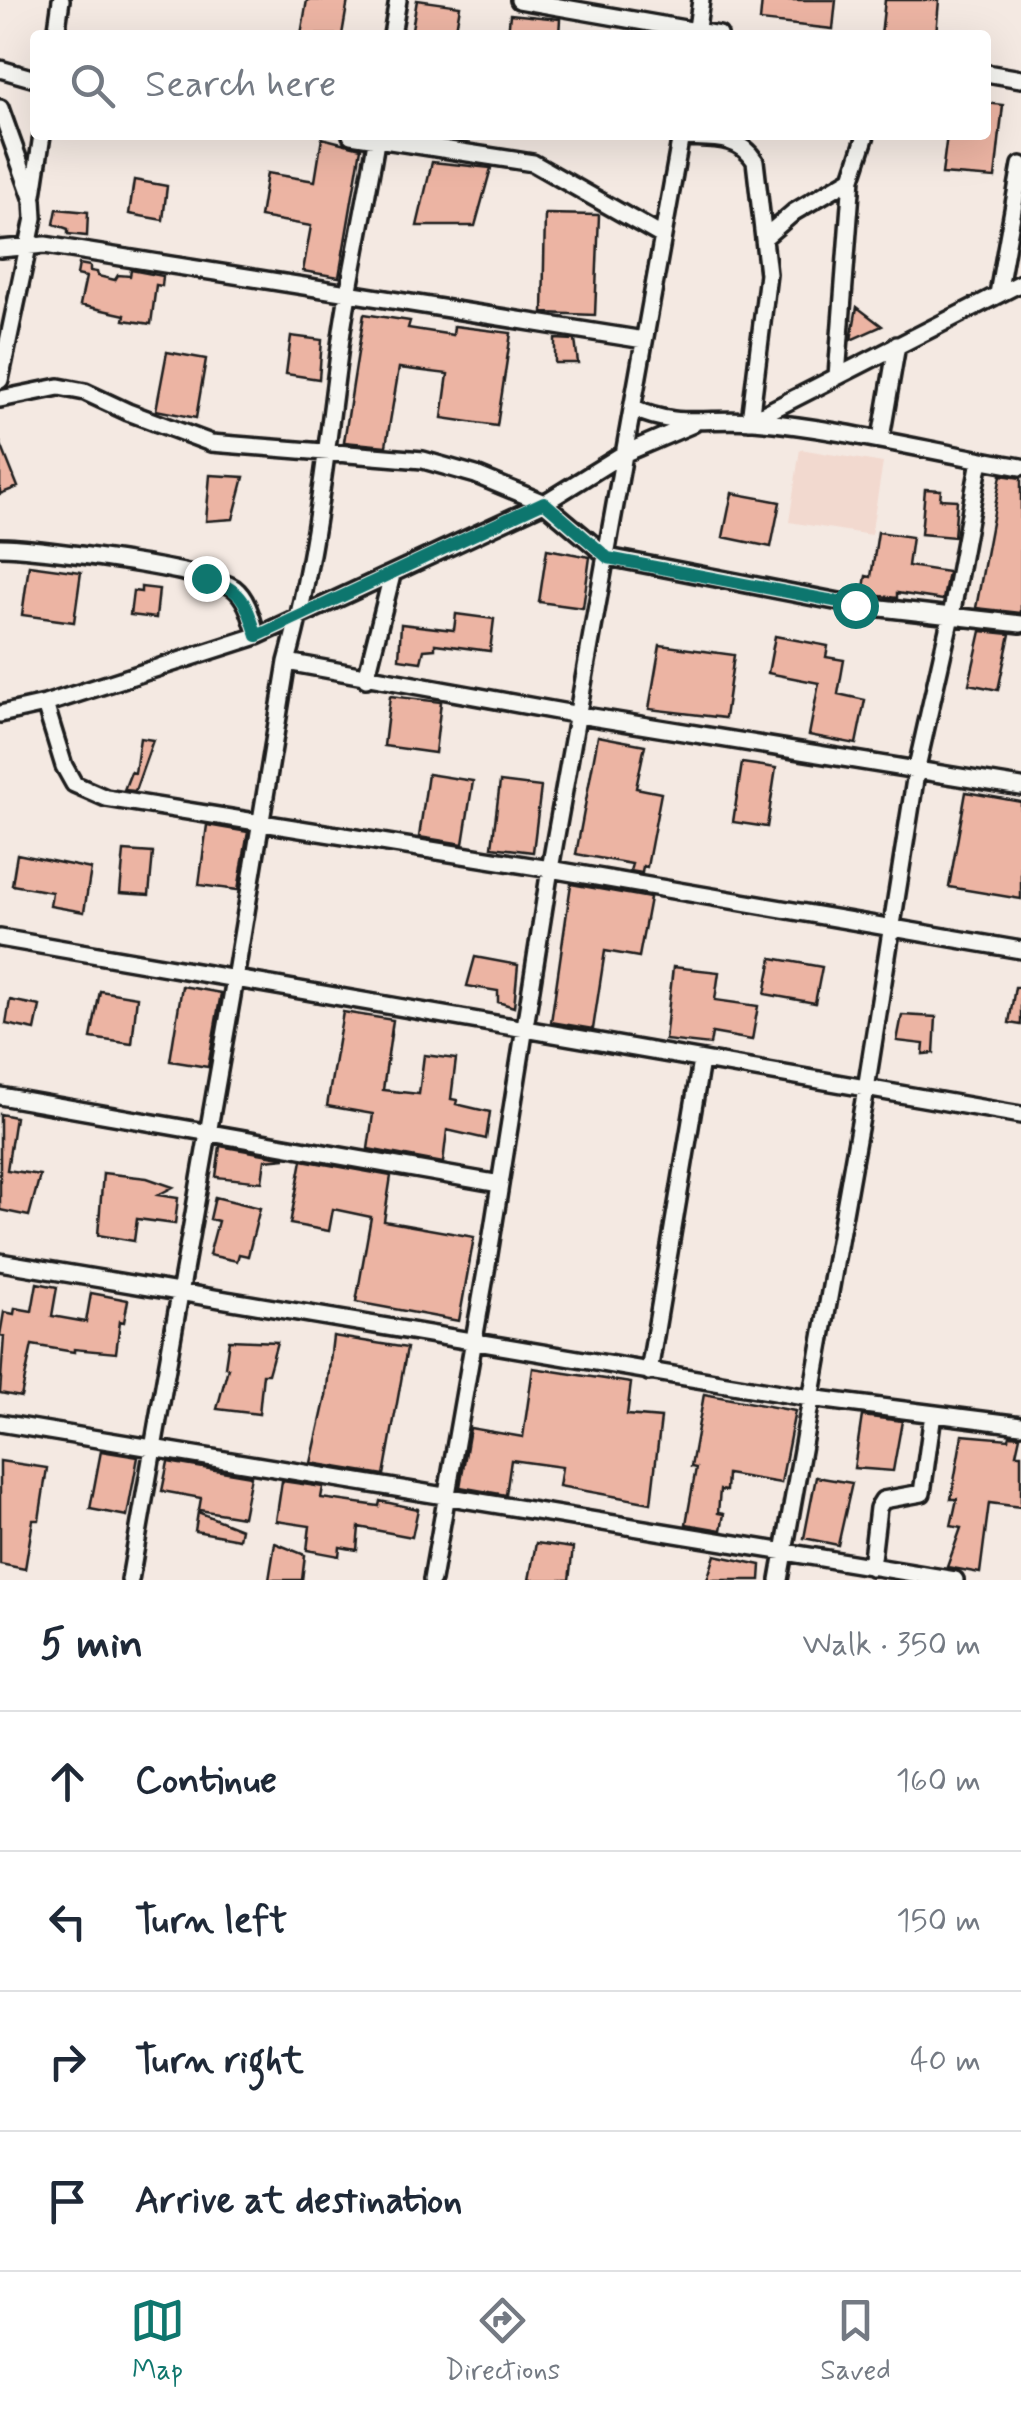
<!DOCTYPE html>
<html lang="en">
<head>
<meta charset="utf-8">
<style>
  body { margin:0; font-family:Mynerve,sans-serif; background:#f2f2f3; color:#1f2937 }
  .stop { position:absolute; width:30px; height:30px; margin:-22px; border:8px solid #0f766e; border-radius:50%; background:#fff }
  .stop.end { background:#0f766e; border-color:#fff; box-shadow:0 2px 10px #0008 }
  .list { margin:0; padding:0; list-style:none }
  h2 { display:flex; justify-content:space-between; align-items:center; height:130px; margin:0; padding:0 40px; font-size:42px }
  h2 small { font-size:32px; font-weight:400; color:#747a83 }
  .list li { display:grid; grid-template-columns:65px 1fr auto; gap:30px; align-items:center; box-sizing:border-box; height:140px; padding:0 40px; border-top:2px solid #e0e1e3 }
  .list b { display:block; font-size:38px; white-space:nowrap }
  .list em { font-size:32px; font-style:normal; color:#747a83 }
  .icon { flex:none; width:55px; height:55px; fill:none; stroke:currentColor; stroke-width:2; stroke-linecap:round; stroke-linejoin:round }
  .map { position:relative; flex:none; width:1021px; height:1580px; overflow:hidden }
  .search { position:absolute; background:#fff; box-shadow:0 10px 40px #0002; left:30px; right:30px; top:30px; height:110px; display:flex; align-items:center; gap:25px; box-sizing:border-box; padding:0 35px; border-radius:10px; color:#747a83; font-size:38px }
  .sheet { height:690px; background:#fff }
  nav { display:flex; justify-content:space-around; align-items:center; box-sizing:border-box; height:140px; border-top:2px solid #e0e1e3; background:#fff; font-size:28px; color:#747a83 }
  nav a { display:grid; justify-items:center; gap:5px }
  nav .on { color:#0f766e }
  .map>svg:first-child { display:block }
</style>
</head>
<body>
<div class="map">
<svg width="1021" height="1580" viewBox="0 0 1021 1580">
  <rect width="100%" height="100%" fill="#f4e9e2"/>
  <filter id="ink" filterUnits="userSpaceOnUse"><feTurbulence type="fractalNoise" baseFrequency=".01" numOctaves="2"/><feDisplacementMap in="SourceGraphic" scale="20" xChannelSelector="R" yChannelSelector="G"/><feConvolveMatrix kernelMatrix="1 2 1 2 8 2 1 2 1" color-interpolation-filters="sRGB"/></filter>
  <g filter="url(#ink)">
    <path fill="#f2d9cf" d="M800 449 883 463 871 535 789 522Z"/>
    <path fill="#ecb4a3" stroke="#1c1c1c" stroke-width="2.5" d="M307 0H348L342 35H301Z
      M417 0 460 6 455 35H411Z
      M762 0H836L833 29 760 21Z
      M885 0H939L936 35H881Z
      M510 14 560 19 559 35H508Z
      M986 103 1003 105 995 178 942 174 947 135H986Z
      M322 138 361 148 339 277 303 271 311 226 260 217 267 173 315 181Z
      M432 162 491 168 475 226H417Z
      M134 180 167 186 163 220 129 214Z
      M57 209 88 212 87 236 68 234V229L54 224Z
      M545 214 599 215 595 315 543 313Z
      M79 264 90 266V271L97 272 98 276 115 280 118 275 130 276 131 270 163 276 162 286 156 285 151 324 124 320 125 315 80 305 86 277 77 275Z
      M857 307 882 326 851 340Z
      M364 314 410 321 408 328 453 335 454 326 511 333 497 426 442 418 448 374 399 368 386 446 344 442Z
      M291 336 322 340 319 379 286 374Z
      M555 339 575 340 578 363H555Z
      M167 352 206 359 196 418 156 410Z
      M0 442 18 487 0 494Z
      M210 475 244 477 233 519 206 521Z
      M1001 475 1021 478V613L976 608Z
      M925 489 941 490 940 499 957 500 954 537 921 534Z
      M732 493 780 502 771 547 723 537Z
      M878 532 912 537 908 566 948 572 943 600 897 593V598L863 594 866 576 871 577Z
      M547 549 590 557 583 608 539 602Z
      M29 565 81 572 74 622 22 615Z
      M141 587 159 589 156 618 130 615 133 591 141 592Z
      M456 614 494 619 490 651 435 644V649L424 650 421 662 399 659 401 624 454 630Z
      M981 631 1010 634 998 690 969 684Z
      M775 636 828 646 826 657 844 660 838 694 865 700 856 744 809 735 819 683 768 673Z
      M660 645 734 655 725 718 649 709Z
      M390 696 441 702 435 753 384 746Z
      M598 736 645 745 636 788 661 793 647 867 643 866 642 873 630 871 632 864 576 854Z
      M140 738 153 740 135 791 124 790 131 772 135 773Z
      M742 763 776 768 767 827 733 822Z
      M428 774 473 781 463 844 419 837Z
      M500 782 541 787 533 852 492 847Z
      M966 792 1021 802V899L949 887Z
      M207 825 248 832 238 890 199 885Z
      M124 851 153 853 149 895 120 893Z
      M17 854 91 869 84 912 50 906 52 892 12 885Z
      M571 884 650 898 639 957 605 951 593 1029 551 1022Z
      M475 957 518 965 514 1007 498 1002V991L467 986Z
      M772 958 822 967 815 1003 765 994Z
      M673 967 719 972 715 1000 758 1006 752 1040 712 1033 710 1045 665 1040Z
      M182 986 221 993 208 1067 170 1061Z
      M1015 987H1021V1025L1009 1023Z
      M100 991 137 997 132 1044 91 1038Z
      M10 1000 40 1006 35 1030 6 1024Z
      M343 1012 393 1020 383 1090 419 1094 424 1055 456 1059 451 1099 457 1100 456 1104 490 1112 486 1139 447 1130 443 1163 368 1149 373 1114 327 1106Z
      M902 1015 936 1017 934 1053 923 1054 924 1044 897 1041Z
      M0 1114 15 1117 7 1170 40 1175 29 1216 0 1210Z
      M220 1146 286 1158 265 1160 262 1182 216 1177Z
      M302 1160 391 1176 384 1221 474 1237 459 1321 356 1302 371 1217 333 1209 329 1231 290 1224Z
      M103 1173 147 1178 173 1187 158 1195 178 1198 175 1224 137 1219 134 1241 98 1235Z
      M215 1197 260 1208 248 1256 239 1254 237 1261 209 1255 218 1221 210 1219Z
      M37 1283 57 1287 52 1316 86 1322 91 1293 128 1300 124 1322 120 1321 116 1353 74 1349V1352L32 1345 21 1397 0 1393 4 1336 0 1335 4 1312 14 1314 15 1308 32 1311Z
      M333 1336 407 1348 384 1475 311 1463 326 1396Z
      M229 1340 277 1342 268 1374H263L259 1414 217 1409 228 1368 225 1367Z
      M533 1368 631 1383 627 1415 661 1418 651 1503 559 1486 562 1467 511 1460 506 1495 460 1487 470 1428 523 1437Z
      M704 1394 795 1411 781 1483 727 1474 726 1491 720 1490 718 1513 724 1514 721 1530 686 1524 696 1468 691 1467Z
      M862 1416 902 1421 893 1471 854 1468Z
      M962 1435 1009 1439 1010 1435 1020 1436 1016 1454H1021V1507L989 1503 980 1573 947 1567 961 1528 951 1526 957 1499H951Z
      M101 1451 138 1457 127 1516 90 1509Z
      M0 1461 47 1468 39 1520H33L25 1569 0 1564Z
      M168 1462 251 1476 243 1517 199 1510 201 1498 162 1491Z
      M816 1477 852 1483 838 1545 804 1538Z
      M282 1481 323 1487 321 1498 379 1506 380 1501 418 1509 412 1537 359 1527 357 1550 340 1547 339 1556 307 1550 310 1526 276 1521Z
      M198 1512 241 1529 239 1539 195 1531Z
      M275 1543 305 1555 302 1580H269Z
      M536 1543 573 1548 569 1580H529Z
      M715 1555 761 1565 760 1580H707Z"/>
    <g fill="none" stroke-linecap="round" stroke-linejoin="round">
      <g stroke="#1c1c1c" stroke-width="22">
        <path id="minor" d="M519 0 719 35
          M56 35 61 0
          M392 35 398 0
          M696 35 701 0
          M0 69 35 79
          M986 73 1021 79
          M0 108 33 200 34 218 0 380
          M351 135 533 163 662 236
          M681 137C710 139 738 134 755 161L768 274 750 421
          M33 195 42 135
          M765 237 794 212 852 178 866 135
          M0 249 45 245 644 340
          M998 294 1021 165
          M837 376 852 178
          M0 399 59 387 85 392 128 412 211 443 423 460 476 475 544 503 608 557 855 605 1021 624
          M632 408C677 429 708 417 754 421 844 429 932 452 1021 467
          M750 421 1021 283
          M881 438 897 345
          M0 547C36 547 209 570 234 588 248 599 252 620 257 636
          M287 662 579 715 1021 787
          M366 679 392 575
          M45 704 64 766 74 784 106 798 550 869 1021 950
          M0 714 45 704 257 636 544 503 623 454 693 424
          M0 938 1021 1115
          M0 1096 500 1184
          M0 1262 810 1398 1021 1425
          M649 1372 701 1061
          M0 1423 955 1580
          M871 1567 878 1508 883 1500 922 1493 933 1414
          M130 1580 235 979 287 662C317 554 327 442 342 331 352 265 367 200 377 135
          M432 1580 489 1254 550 869 681 135
          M779 1580 866 1089 917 767 951 616 980 460"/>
      </g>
      <use href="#minor" stroke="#f6f6f2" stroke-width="15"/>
    </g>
  </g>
  <g fill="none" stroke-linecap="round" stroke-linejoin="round" filter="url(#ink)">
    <path stroke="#0f766e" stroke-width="12" d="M206 578C243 590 245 600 257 636L544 502 608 558 855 605"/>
  </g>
</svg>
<div class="stop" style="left:855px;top:605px"></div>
<div class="stop end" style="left:206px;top:578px"></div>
<div class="search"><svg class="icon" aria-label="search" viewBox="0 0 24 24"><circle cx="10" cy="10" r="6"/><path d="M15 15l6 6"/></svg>Search here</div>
</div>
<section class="sheet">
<h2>5 min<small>Walk · 350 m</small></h2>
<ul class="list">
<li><svg class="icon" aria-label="ahead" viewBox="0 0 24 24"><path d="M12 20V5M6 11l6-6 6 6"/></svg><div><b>Continue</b></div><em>160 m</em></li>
<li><svg class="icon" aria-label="left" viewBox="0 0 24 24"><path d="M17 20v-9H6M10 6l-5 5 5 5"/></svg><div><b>Turn left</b></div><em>150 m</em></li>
<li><svg class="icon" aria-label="right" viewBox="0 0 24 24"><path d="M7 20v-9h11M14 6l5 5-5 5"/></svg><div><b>Turn right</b></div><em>40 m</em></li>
<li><svg class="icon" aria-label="arrive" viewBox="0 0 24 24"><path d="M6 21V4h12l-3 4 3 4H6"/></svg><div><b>Arrive at destination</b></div></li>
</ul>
</section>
<nav>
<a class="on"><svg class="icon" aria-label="map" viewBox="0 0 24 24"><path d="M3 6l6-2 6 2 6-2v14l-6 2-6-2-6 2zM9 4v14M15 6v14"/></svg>Map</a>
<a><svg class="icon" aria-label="directions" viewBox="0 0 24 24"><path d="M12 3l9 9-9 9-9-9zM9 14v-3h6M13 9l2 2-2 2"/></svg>Directions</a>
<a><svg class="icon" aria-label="saved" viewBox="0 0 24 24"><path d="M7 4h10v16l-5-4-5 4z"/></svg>Saved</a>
</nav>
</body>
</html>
